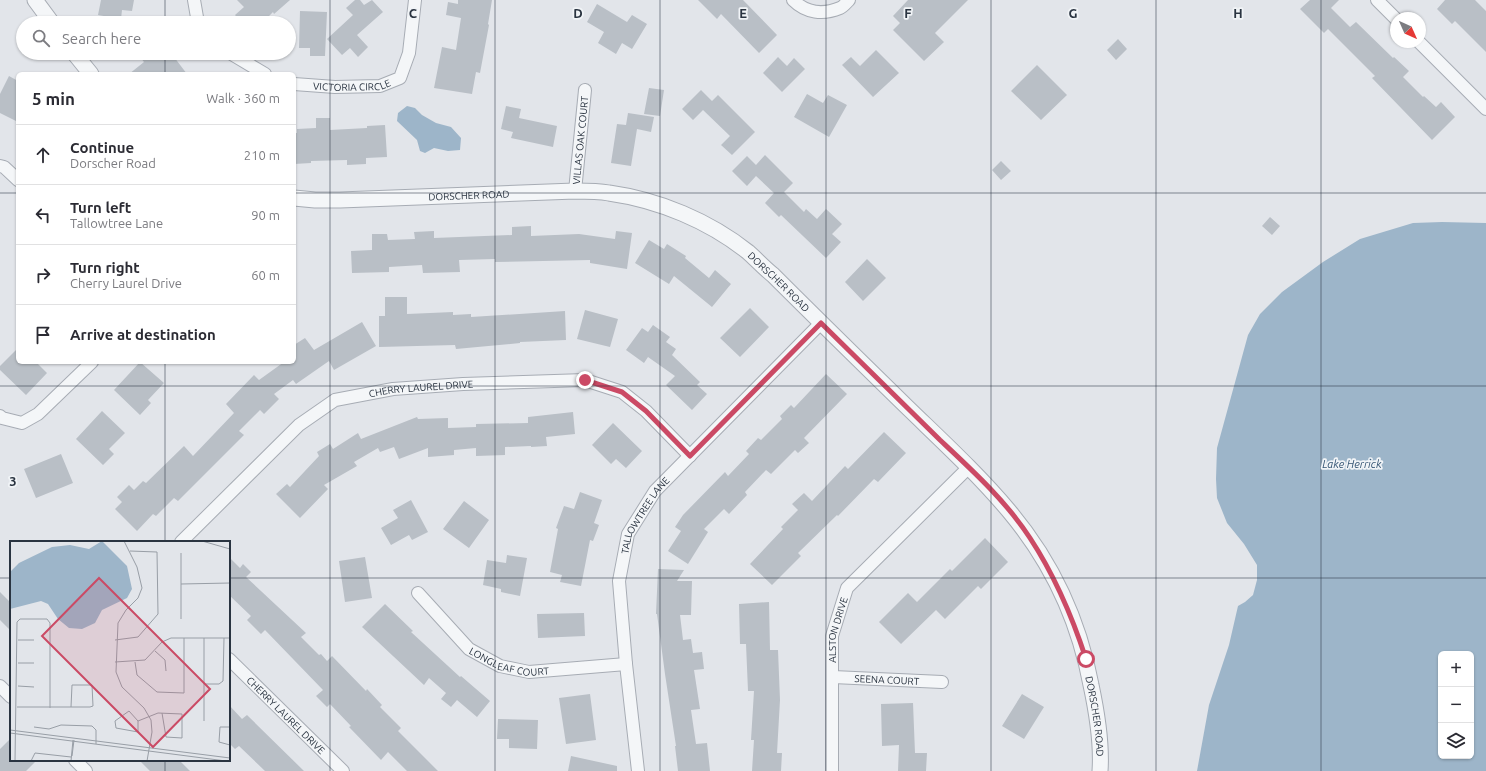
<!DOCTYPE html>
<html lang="en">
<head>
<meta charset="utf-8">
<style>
  body { margin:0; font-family:Ubuntu,sans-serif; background:#f7f7f7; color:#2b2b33 }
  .controls { position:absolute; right:12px; bottom:12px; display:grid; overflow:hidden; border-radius:6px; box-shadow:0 1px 3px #0004 }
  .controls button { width:36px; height:36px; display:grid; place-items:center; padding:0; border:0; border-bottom:1px solid #e1e1e2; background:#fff; color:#2b2b33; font:20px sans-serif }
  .compass { position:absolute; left:1390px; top:12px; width:36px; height:36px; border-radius:50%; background:#fff; box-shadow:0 1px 3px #0004; rotate:135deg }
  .stop { position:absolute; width:12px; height:12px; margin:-9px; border:3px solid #cb4a65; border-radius:50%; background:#fff }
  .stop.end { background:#cb4a65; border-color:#fff; box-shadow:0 1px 4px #0008 }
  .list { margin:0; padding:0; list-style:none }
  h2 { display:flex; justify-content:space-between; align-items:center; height:52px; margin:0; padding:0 16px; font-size:17px }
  h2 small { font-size:13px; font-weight:400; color:#7c7c81 }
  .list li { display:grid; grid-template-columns:26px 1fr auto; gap:12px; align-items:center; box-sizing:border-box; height:60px; padding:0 16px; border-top:1px solid #e1e1e2 }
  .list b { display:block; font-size:15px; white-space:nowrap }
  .list p { margin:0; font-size:13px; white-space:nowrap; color:#7c7c81 }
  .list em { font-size:13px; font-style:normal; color:#7c7c81 }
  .icon { flex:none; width:22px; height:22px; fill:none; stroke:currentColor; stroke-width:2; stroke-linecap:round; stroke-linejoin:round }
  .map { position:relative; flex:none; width:1486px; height:771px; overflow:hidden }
  .search { position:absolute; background:#fff; box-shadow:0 1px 3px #0004; left:16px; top:16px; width:280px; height:44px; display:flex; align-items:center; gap:10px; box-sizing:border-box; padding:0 14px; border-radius:22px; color:#7c7c81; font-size:15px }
  .panel { position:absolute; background:#fff; box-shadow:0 1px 3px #0004; left:16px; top:72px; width:280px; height:292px; border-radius:6px }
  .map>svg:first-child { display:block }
</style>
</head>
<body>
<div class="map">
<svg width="1486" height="771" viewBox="0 0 1486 771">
  <rect width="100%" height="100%" fill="#e2e5ea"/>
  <path fill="#9db5c9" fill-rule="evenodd" d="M407 106 415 108 422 115 436 123 451 127 461 138 460 150 448 151 434 148 425 153 420 151 417 140 397 121 398 113Z
    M1442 222 1486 223V771H1197L1209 705 1229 645 1238 606 1245 602 1253 595 1257 580V565L1244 544 1227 523 1217 498 1216 479 1217 448 1248 335 1260 314 1282 292 1323 262 1360 239 1413 223ZM1441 654H1471V756H1441Z"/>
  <path fill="#b9bfc6" d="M101 0H134L132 11 122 10 121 19 98 15Z
    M237 0H290L274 14 273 12 262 23H242L235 15 244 7Z
    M355 0H360L364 5 372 0 383 12 357 35 368 47 358 57 350 48 342 55 327 39 353 15 346 8Z
    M458 0H492L488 24 489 25 480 73 476 72 472 94 434 88 442 47 456 50 461 18 446 15 448 2 458 4Z
    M698 0H743L777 35 759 53 721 14 717 19Z
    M908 0H968L935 33 944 42 924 61 893 30 900 23 893 16Z
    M1310 0H1339L1331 8 1350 27 1356 22 1393 58 1394 57 1409 71 1403 77 1423 97 1424 96 1436 107 1441 102 1455 117 1432 140 1372 78 1375 76 1328 29 1324 33 1300 9Z
    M1445 0H1475L1486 11V52L1455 21 1452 24 1437 9Z
    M597 4 627 22 632 15 647 24 632 49 622 43 616 54 598 43 604 32 587 22Z
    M300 11 327 12 325 56H310V48H299Z
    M1118 39 1127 49 1116 60 1107 50Z
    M876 50 899 73 873 97 842 65 851 57 860 66Z
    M137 53H171L187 74H129L144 62Z
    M778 57 787 66 794 58 805 69 782 92 763 73Z
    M1037 65 1067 95 1041 120 1011 91Z
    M9 76 18 81V122L0 113V94Z
    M649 88 664 90 660 116 644 114Z
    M701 90 712 101 718 95 755 132 732 155 721 145 730 136 703 110 693 120 682 109Z
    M807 94 823 103 828 95 847 105 829 137 794 117Z
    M506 106 521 109 519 118 557 126 553 147 511 138 513 132 501 129Z
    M628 113 654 117 651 132 637 129 631 166 611 163 617 124 626 125Z
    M316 118H330V130L367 128V126L385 125 387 157 366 158V164L347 165V160L311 161V163L294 164V133H297V129L316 128Z
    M765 155 793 183 784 192 804 212 806 209 817 219 826 209 842 224 832 234 841 242 826 258 781 215 779 217 765 203 774 193 756 176 747 186 732 171 747 156 756 165Z
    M1001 161 1011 171 1001 180 992 170Z
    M1270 217 1280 226 1272 235 1262 226Z
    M531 226V236L579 234 615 239 616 231 632 233 627 269 590 263V260L495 262V259L459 260 460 272 423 273 422 265 389 267V272L352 273 351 251 372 250V234H387L388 240 415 239 414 232 434 231V238L512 235V227Z
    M649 240 664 249 667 244 686 256 685 258 709 278 715 270 731 284 712 307 674 276 669 284 635 263Z
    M867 259 886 278 863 301 845 282Z
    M385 297H407V314L453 312V315L471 314V317L565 311 566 340 520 342V343L456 349 455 345 379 347V316H385Z
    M750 308 769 327 740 357 720 338Z
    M585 310 618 319 610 347 577 339Z
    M362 322 376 346 334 370 329 361 296 384 293 380 274 394 279 399 264 414 260 410 239 431 244 435 178 501 174 498 156 516 153 514 137 531 115 509 122 502 117 497 129 485 134 490 143 481 146 483 184 446 193 456 234 413 226 404 254 375 259 380 284 362H294V345L305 338 314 350Z
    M653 325 670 337 666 342 676 349 672 355 700 382 697 385 707 394 692 410 666 385 675 376 648 357 644 363 626 350 642 328 648 332Z
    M18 348V362H36L47 373 26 395 0 370V366Z
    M140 362 164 383 148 400 151 403 140 415 114 390Z
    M826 374 847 394 804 438 809 443 798 453 795 450 771 474 766 470 745 492 747 495 729 514 724 509 704 529 708 532 688 564 668 551 681 531 675 527 683 515 725 472 728 476 749 454 746 451 758 438 761 440 782 419 780 416 791 405 794 408Z
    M102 411 125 433 109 449 114 454 103 465 76 439Z
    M573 412 575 434 546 437 547 446 531 447V446L505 447V455L476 456V448L454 450V455L428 457V448L399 459 394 447 380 452 378 448 354 462 357 466 324 485 328 489 300 518 276 494 287 484 290 487 319 456 317 452 330 444 333 449 358 433 361 439 417 417 418 419 448 418V428L476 427V424L528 423V417Z
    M613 423 642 451 626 468 616 459 611 464 592 445Z
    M884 432 906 453 878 482 874 479 838 516 837 515 798 553 801 556 772 585 750 564 783 529 781 527 798 510 792 504 804 493 812 501 845 466 848 469Z
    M61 454 73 483 36 498 24 469Z
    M580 492 602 500 594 523 599 525 593 541 590 540 581 586 560 582 562 575 550 572 558 529 556 528 564 506 574 509Z
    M411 500 428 532 412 540 409 535 391 545 381 528 398 518 393 510Z
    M464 501 489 520 469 548 443 529Z
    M985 538 1008 562 981 589 978 586 945 619 936 610 901 644 879 622 908 593 917 602 950 569 952 571Z
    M507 555 527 558 520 596 501 592V589L483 585 487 560 506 563Z
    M229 557 240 568 243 564 251 572 246 577 306 633 301 637 319 655 321 654 327 661 332 656 366 691 367 689 382 705 380 707 401 728 398 731 438 771H407L388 752 381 760 349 727 351 726 330 704 327 707 316 696 323 690 265 630 261 634 247 620 251 616 229 595Z
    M365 557 372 598 345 602 339 561Z
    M658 569 684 570 677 581H692L691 615H680L683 640 691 639 693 653 702 652 704 669 694 670 700 709 691 710 696 744 707 743 710 771H678L675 746H676L665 674 657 614H656Z
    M0 592 11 603V631L0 620Z
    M769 602 770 650H778L780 700 777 753H782L781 771H752L754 740H751L754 691H748L746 644H740L739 604Z
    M385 604 413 631 411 632 460 677 461 676 490 701 477 717 457 700 451 707 441 699 446 693 429 678 424 685 362 627Z
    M584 613 585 636 538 638 537 614Z
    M590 694 596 740 566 744 559 698Z
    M1022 694 1044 707 1024 739 1002 726Z
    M913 703 915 753H927L926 771H898L899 745 882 746 881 704Z
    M229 705 242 719 247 715 304 771H265L239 746 235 749 229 743Z
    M498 719 538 720 537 749 509 748V739H497Z
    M11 738V760H37L26 771H0V749Z
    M571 756 617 766V771H568Z
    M139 760H179L190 771H150Z"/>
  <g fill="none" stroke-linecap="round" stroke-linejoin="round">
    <g stroke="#a7acb4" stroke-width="14">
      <g id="minor">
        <path d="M194 0 198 23"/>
        <path d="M793 0C806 13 823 15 840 8 843 7 846 3 849 0"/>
        <path d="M1377 0 1396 19"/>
        <path d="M1419 42 1486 109"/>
        <path d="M230 53 265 74"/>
        <path id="s1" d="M294 84 335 87 380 86 400 78 409 53 415 0"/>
        <path d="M0 166 4 167 18 180"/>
        <path id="s2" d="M575 191 585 90"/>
        <path d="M0 416 2 418 22 423 38 414 92 362"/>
        <path id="s3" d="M181 542 299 425 335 400 393 389 463 384 585 380 622 392 646 411 690 456"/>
        <path id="s4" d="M418 593 469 649 500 666 529 672 626 664"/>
        <path id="s5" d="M229 659 343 771"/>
        <path id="s6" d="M833 677 942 682"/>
        <path d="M0 686 11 697"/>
        <path d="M75 760 86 771"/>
        <path id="s7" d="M638 771 626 664 619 581 628 534 655 491 821 323"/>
        <path id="s8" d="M832 771V636L847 588 969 467"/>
      </g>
    </g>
    <g stroke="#a7acb4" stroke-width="17">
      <g id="tertiary">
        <path d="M35 0 52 23"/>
        <path d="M74 53 91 74"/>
        <path id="s9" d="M294 198 315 200H340L575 191C586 191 598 191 609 193 659 200 709 221 748 252 756 259 764 268 773 275 817 319 862 363 907 407 942 441 978 474 1009 511 1051 561 1079 621 1091 685 1097 713 1102 743 1100 771"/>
      </g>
    </g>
    <use href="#minor" stroke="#f4f6f8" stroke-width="12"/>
    <use href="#tertiary" stroke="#f4f6f8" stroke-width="15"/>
  </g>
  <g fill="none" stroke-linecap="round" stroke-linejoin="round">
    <path stroke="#cb4a65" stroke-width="5" d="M585 380 622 392 646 411 690 456 821 323C861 362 900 401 940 440 972 470 1006 501 1030 538 1055 576 1072 616 1086 659"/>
  </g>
  <path fill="none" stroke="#2a3441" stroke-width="1" stroke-opacity="0.55" d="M165 0V23M330 0V771M495 0V771M660 0V771M826 0V771M991 0V771M1156 0V771M1321 0V771M165 53V74M0 193H18M294 193H1486M165 362V542M0 386H1486M0 578H11M229 578H1486M165 760V771"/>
  <g text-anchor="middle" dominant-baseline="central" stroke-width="3.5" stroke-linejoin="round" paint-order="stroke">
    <g font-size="10" fill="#2a3441" stroke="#f1f4f7">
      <text stroke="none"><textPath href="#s1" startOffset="58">VICTORIA CIRCLE</textPath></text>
      <text stroke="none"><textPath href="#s2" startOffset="51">VILLAS OAK COURT</textPath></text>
      <text stroke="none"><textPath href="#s9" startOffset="175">DORSCHER ROAD</textPath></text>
      <text stroke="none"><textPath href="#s9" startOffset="511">DORSCHER ROAD</textPath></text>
      <text stroke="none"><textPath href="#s3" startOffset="297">CHERRY LAUREL DRIVE</textPath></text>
      <text stroke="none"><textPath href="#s7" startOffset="263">TALLOWTREE LANE</textPath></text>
      <text stroke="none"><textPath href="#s8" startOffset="142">ALSTON DRIVE</textPath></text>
      <text stroke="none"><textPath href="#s4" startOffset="119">LONGLEAF COURT</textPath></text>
      <text stroke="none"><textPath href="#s6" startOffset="54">SEENA COURT</textPath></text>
      <text stroke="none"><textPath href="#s5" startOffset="80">CHERRY LAUREL DRIVE</textPath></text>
      <text stroke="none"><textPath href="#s9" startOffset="1062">DORSCHER ROAD</textPath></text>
    </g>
    <g font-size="11" font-style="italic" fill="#355574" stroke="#f1f4f7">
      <text x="1352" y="464">Lake Herrick</text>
    </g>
  </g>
  <g transform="translate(10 541)">
    <rect width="220" height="220" fill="#e2e5ea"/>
    <path d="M92 0 117 25 122 48 117 57 92 69 85 82 72 88 59 87 48 78 38 63 31 60 0 68V31L9 22 42 6 60 4 79 8Z" fill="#9db5c9"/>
    <path fill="none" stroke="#989ea6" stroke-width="1" d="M114 0 127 26 132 47 128 57 116 69 108 82 106 131 112 146 134 167 141 179 142 191 137 220M192 0 220 8M171 12V78M171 43 220 42M194 97V180M8 99H24M105 99 128 96 148 73 147 11 120 10M145 110 155 119 156 130M105 121 135 119 152 101 161 97H220M125 121 127 134 147 151 174 152V97M8 122H24M194 143H209L213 140 214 97M8 145 24 146M7 166H80L83 165 82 144H62L61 166M119 170 128 180V191L106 187 105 180ZM128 180 148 172 172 173V197L156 196 152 172M24 186 39 188 51 184 82 185 86 189V203M220 186H210L209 201 220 204M0 189 220 217M0 192 216 220M62 215 64 199M5 220 7 81 10 78H37L40 82V167M21 220 25 212 61 216M61 220 63 199"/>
    <path fill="#cb4a65" fill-opacity="0.15" stroke="#cb4a65" stroke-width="2" d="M89 37 200 148 143 206 32 95Z"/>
    <rect width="220" height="220" fill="none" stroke="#2a3441" stroke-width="2"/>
  </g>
  <g font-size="13" text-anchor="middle" font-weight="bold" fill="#2a3441" stroke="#f1f4f7" stroke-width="3.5" stroke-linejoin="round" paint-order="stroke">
    <text x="413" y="18">C</text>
    <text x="578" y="18">D</text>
    <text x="743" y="18">E</text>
    <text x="908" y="18">F</text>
    <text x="1073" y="18">G</text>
    <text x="1238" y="18">H</text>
    <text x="13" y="486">3</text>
  </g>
</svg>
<div class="controls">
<button>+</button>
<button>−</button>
<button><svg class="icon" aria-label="layers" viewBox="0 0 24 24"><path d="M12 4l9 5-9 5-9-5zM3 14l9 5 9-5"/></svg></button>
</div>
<svg class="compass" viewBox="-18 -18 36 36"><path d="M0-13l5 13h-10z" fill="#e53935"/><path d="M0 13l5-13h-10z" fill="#7c7c81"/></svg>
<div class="stop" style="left:1086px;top:659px"></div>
<div class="stop end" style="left:585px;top:380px"></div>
<div class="search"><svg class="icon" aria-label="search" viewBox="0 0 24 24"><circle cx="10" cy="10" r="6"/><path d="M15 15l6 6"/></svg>Search here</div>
<section class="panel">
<h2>5 min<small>Walk · 360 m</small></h2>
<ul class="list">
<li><svg class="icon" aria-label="ahead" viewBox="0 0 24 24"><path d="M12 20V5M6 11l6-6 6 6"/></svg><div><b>Continue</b><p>Dorscher Road</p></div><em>210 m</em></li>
<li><svg class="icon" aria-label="left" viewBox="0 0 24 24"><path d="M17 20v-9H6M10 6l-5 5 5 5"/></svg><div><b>Turn left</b><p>Tallowtree Lane</p></div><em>90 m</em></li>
<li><svg class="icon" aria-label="right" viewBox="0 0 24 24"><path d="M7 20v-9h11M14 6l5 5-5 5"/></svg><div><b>Turn right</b><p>Cherry Laurel Drive</p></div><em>60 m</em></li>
<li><svg class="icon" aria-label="arrive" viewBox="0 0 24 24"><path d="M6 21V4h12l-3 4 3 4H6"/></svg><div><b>Arrive at destination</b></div></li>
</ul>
</section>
</div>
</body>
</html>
